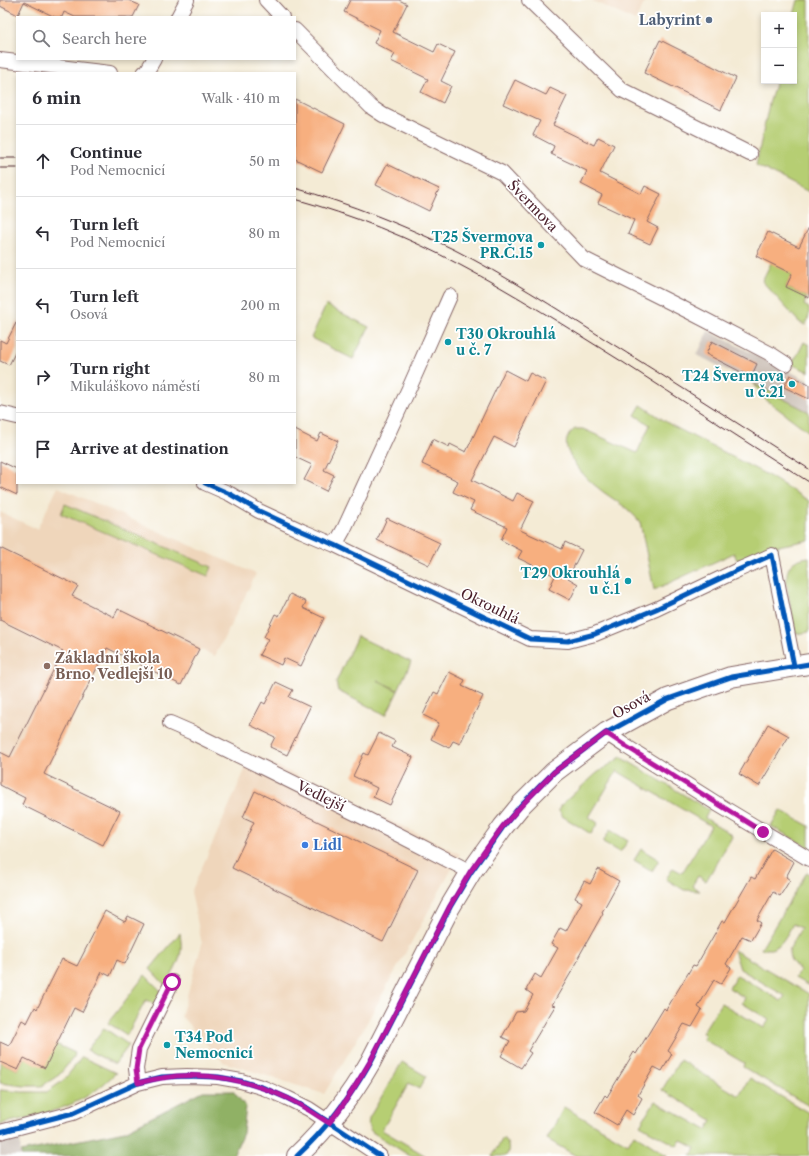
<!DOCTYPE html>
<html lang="en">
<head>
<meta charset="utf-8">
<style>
  body { margin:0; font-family:"Libre Caslon Text",serif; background:#f7f7f7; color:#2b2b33 }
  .controls { position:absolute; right:12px; top:12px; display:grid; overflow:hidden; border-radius:0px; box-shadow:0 2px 6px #0003 }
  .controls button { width:36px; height:36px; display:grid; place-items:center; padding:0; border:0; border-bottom:1px solid #e1e1e2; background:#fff; color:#2b2b33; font:20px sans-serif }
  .stop { position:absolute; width:12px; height:12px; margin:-9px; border:3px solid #b5179e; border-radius:50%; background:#fff }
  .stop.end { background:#b5179e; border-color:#fff; box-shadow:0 1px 4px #0008 }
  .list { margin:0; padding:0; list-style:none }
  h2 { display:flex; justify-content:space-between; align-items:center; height:52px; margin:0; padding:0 16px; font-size:17px }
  h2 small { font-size:13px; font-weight:400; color:#7c7c81 }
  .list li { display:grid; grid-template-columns:26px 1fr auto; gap:12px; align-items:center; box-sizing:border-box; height:72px; padding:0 16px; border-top:1px solid #e1e1e2 }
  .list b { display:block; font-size:15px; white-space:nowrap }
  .list p { margin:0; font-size:13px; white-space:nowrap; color:#7c7c81 }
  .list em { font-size:13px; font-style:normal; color:#7c7c81 }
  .icon { flex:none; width:22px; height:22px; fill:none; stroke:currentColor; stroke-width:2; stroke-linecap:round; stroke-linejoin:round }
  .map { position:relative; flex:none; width:809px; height:1156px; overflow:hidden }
  .search { position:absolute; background:#fff; box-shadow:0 2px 6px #0003; left:16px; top:16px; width:280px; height:44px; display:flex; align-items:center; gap:10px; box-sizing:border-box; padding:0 14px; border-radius:0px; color:#7c7c81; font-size:15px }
  .panel { position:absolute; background:#fff; box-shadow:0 2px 6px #0003; left:16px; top:72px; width:280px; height:412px; border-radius:0px }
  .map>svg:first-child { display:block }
</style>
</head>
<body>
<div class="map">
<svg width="809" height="1156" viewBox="0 0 809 1156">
  <rect width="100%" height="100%" fill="#fff"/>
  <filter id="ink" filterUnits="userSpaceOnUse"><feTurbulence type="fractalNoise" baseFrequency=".025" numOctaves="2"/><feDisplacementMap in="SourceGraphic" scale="8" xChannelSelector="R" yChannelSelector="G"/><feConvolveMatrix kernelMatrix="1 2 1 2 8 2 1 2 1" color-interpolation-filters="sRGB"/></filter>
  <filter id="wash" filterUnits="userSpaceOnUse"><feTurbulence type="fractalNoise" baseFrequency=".012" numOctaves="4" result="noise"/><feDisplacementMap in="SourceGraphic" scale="16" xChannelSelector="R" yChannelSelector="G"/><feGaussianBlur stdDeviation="0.9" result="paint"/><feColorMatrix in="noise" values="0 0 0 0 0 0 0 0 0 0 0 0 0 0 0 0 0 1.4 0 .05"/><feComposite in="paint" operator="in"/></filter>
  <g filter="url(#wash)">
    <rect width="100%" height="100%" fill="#f4ebd5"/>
    <path fill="#efd6bb" d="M591 0H646L635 21Z
      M58 487 256 574 215 656 199 649 181 685 101 645 97 667 44 774 120 811 103 845 21 805 25 798 0 785V512L37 529Z
      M252 754 460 854 365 1026 324 1094 223 1062 181 1016 202 944 191 892Z"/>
    <path fill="#cdc2b9" d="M708 331 809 381V412L697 355Z
      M21 1138 20 1156H0V1141Z"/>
    <path fill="#b6ce73" stroke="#80764f" d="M798 0H809V192L756 165 769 104 776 81H794V15Z
      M771 263 794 271 786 287 807 297 804 305 809 308V316L805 325 799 322 762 281Z
      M326 305 369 327 353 359 311 338Z
      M804 342 809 345V372L791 364 798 354Z
      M754 384 809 412V432L765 399Z
      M641 405 671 425 769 476 809 501V540L773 547 737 560 734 553 654 590 640 522C635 516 629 510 622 505 614 499 605 494 597 487 586 479 562 453 567 439 568 435 571 432 575 429H583L637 453 650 425 635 415Z
      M65 504 212 567 208 576 61 514Z
      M809 557V632L795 634C794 623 792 613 790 603 786 582 780 560 809 557Z
      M357 636 411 662 398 690 377 680 398 691 386 715 338 691 336 682Z
      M621 757 709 810 705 818 731 834 732 837 706 881 698 876 692 886 700 891 684 890 666 879 673 868 682 873 711 826 617 771 589 817 598 823 591 834 562 816 559 811 560 806 597 773Z
      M780 810 809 826V848L771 826Z
      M610 830 628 841 620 852 603 842Z
      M641 849 659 860 652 871 634 860Z
      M807 872 809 873V986L795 978 800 970C780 953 792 947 801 928L793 924C788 932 782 947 771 949 768 949 764 949 761 949Z
      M180 933C184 958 177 964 166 986L150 969Z
      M734 950 809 994V1106L743 1067 744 1063 703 1039 705 1034 702 1033 721 1003 764 1028 769 1020 742 1003 745 998 729 988 737 975 781 1001 785 996 740 969Z
      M145 975 162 992 156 1005 146 1000 127 1035 108 1023Z
      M104 1028 129 1045 115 1064 87 1050Z
      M56 1044 75 1053 74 1057 59 1075 42 1086H24L0 1083V1062L18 1070 24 1058Z
      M82 1057 116 1073C108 1080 101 1087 92 1093 65 1111 31 1117 0 1124V1090L22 1092H47L64 1080Z
      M680 1060 739 1096 750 1078 809 1113V1156H691L695 1148 681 1140 677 1146 640 1125 655 1101 707 1130 712 1120 662 1090Z
      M402 1062 426 1076 419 1089 409 1083 382 1130 426 1156H410L372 1132C368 1127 368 1124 369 1118Z
      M564 1107 628 1144 634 1134 668 1156H576L547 1139Z
      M503 1138C509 1144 510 1149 506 1156H492Z"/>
    <path fill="#90b165" stroke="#6d6848" d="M203 1091H233L246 1107 243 1133 233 1156H21V1152L125 1131Z"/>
    <g id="blocks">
      <path fill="#f7af7f" d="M0 0H128L139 5 133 17H75L64 12 62 17H55L24 2 18 15 0 6Z
        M350 0H399L407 4 393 32 434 52 438 44 455 52 441 81 451 86 443 103 421 92 428 79 391 61 395 54 374 43 380 30 344 12Z
        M660 40 736 78 721 110 644 73Z
        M515 80 546 95 550 88 567 96 553 125 594 145 598 137 614 145 600 173 641 194 645 186 661 194 647 222 658 228 650 244 628 234 634 220 598 203 602 195 581 184 587 171 551 154 554 146 533 135 540 121 503 104Z
        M295 99 345 124 322 172 295 159Z
        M387 164 439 189 429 211 376 185Z
        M809 227V298L786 287 792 274 756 256 768 232 799 247Z
        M17 321V349L9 365 0 361V340L6 343Z
        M712 341 757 364 751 377 706 354Z
        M505 370 526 381 530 373 546 381 514 447 494 437 472 480 513 501 517 493 534 501 520 530 562 549 565 542 582 550 568 578 578 584 570 600 549 589 555 576 518 558 522 551 501 540 507 527 470 510 474 502 453 492 458 481 422 464 433 439 449 447 450 444 466 452Z
        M790 375 809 385V399L784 387Z
        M295 430 317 441 321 433 338 441 324 470 334 475 326 491 304 480 312 465 295 457Z
        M0 461 17 469V495L0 487Z
        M387 518 440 543 429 565 377 540Z
        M0 548 78 586 72 596 114 617 118 609 199 649 181 685 107 648 44 774 120 811 103 845 22 805 25 798 0 785V752L10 757 63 651 0 620Z
        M290 594 306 602 303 608 324 618 301 666 284 658 281 665 259 655 268 639 264 637 275 614 279 616Z
        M449 672 465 680 462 686 483 696 460 744 453 741 449 748 431 739 439 723 423 715 434 692 438 694Z
        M276 682 293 690 289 697 310 707 287 755 270 747 275 737 250 725 262 702 265 704Z
        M768 724 789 736 759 786 739 774Z
        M379 733 395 741 392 747 413 757 390 805 373 797 377 788 353 776 364 753 368 755Z
        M255 791 418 870 383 942 232 868 254 822 243 817Z
        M772 849 794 862 786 877 790 880 780 896 773 892 757 920 761 923 751 940 742 936 726 964 731 968 721 984 714 980 698 1007 702 1010 692 1027 684 1024 668 1051 672 1054 662 1071 654 1067 638 1095 642 1098 633 1115 626 1110 617 1125 595 1112 605 1095 607 1097 634 1052 636 1054 664 1008 666 1010 693 965 696 966 722 921 725 922 751 877 755 879Z
        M598 869 619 881 602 912 603 913 578 958 579 959 552 1005 555 1006 528 1051 531 1053 521 1068 501 1056 510 1041 502 1037 516 1012 524 1011 533 995 526 990 535 974 541 978 558 948 551 944 560 928 566 931 582 902 575 898 584 881 590 884Z
        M105 911 125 922 128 916 144 924 125 964 117 960 110 976 102 972 82 1012 74 1008 45 1068 24 1058 18 1070 0 1062V1042L9 1046 22 1020 27 1023 35 1007 37 1009 62 959 77 966Z"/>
    </g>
  </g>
  <g filter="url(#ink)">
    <use href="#blocks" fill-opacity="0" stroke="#866666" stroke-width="1"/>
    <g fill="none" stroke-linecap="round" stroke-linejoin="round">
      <g stroke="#866666" stroke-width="16">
        <path id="street" d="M266 0 282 17
          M529 0 622 90 750 154
          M178 17 187 0
          M295 30 371 107 383 115 502 173 584 259 690 312 769 353 786 364
          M0 60 110 73
          M144 73 147 71 154 59
          M0 413 17 417
          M205 483 230 494 259 511 302 531 335 545 530 639 568 641 595 634 656 609 738 570 772 555 794 666
          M335 545 344 529 411 384 450 296
          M170 723 193 733 399 835 471 872
          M606 733 627 747 719 805 809 859
          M138 1083 136 1069 139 1049 172 982
          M0 1132 73 1113 138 1083 162 1077 187 1076 218 1077 241 1081 264 1088 287 1098 309 1109 380 1156"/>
      </g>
      <g stroke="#866666" stroke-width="22">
        <path id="secondary" d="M297 1156C327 1128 351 1096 371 1061L450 907 471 872 503 827 521 805 554 772 606 733 668 699 731 677 809 664"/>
      </g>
      <use href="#street" stroke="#fff" stroke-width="14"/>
      <use href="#secondary" stroke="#fff" stroke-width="20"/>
      <path stroke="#4a1f2b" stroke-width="1" d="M0 158H17
        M0 168H17
        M295 188C350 204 404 225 455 250 506 276 554 307 603 338 672 381 740 425 809 469
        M295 199C352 215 408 237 460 265 515 294 568 328 621 361 683 401 746 442 809 482"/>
      <g stroke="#fff" stroke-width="8">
        <path id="cycleway" d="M205 483 230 494 259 511 302 531 335 545 530 639 568 641 595 634 656 609 738 570 772 555 794 666
          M0 1132 73 1113 138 1083 162 1077 187 1076 218 1077 241 1081 264 1088 287 1098 309 1109 380 1156
          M297 1156C327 1128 351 1096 371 1061L450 907 471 872 503 827 521 805 554 772 606 733 668 699 731 677 809 664"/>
      </g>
      <use href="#cycleway" stroke="#0057b8" stroke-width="5"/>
    </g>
  </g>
  <g fill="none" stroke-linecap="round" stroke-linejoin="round" filter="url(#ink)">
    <path stroke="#b5179e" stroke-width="5" d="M172 982 139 1049 136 1069 138 1083C146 1081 154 1079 162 1078 205 1071 249 1080 287 1098 302 1105 315 1114 329 1123 345 1104 358 1082 371 1060L450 906 470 872 482 855 503 826 521 806 554 772 606 733 627 747 763 832"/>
  </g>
  <circle fill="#5c6f8a" stroke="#fff" stroke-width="1.5" cx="709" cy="20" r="4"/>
  <g fill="#0f9aa8" stroke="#fff" stroke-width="1.5">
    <circle cx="541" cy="245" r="4"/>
    <circle cx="448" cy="342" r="4"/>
    <circle cx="792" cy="384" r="4"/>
    <circle cx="628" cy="581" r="4"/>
    <circle cx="167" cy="1045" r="4"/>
  </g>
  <circle fill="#8d6e63" stroke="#fff" stroke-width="1.5" cx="47" cy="666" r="4"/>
  <circle fill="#3f7fe0" stroke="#fff" stroke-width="1.5" cx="305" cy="845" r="4"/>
  <g text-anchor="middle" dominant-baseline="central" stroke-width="3.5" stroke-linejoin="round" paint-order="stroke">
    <g font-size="14" font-weight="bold" fill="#4e5e75" stroke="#fff" text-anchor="end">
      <text x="701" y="20">Labyrint</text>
    </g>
    <g font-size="14" fill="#4a1f2b" stroke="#fff">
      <text transform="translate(533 206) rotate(46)">Švermova</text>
      <text transform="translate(490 606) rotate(26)">Okrouhlá</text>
      <text transform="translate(631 705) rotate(-29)">Osová</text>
      <text transform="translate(321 796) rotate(26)">Vedlejší</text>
    </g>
    <g font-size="14" font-weight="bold" fill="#0d838f" stroke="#fff" text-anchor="end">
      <text x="533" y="237">T25 Švermova<tspan x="533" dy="16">PR.Č.15</tspan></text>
      <text x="456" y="334" text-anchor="start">T30 Okrouhlá<tspan x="456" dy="16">u č. 7</tspan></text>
      <text x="784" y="376">T24 Švermova<tspan x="784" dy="16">u č.21</tspan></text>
      <text x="620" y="573">T29 Okrouhlá<tspan x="620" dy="16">u č.1</tspan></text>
      <text x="175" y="1037" text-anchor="start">T34 Pod<tspan x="175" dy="16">Nemocnicí</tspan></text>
    </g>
    <g font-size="14" font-weight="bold" fill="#785e54" stroke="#fff" text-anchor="start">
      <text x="55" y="658">Základní škola<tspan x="55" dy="16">Brno, Vedlejší 10</tspan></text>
    </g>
    <g font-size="14" font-weight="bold" fill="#366cbe" stroke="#fff" text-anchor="start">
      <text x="313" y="845">Lidl</text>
    </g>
  </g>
</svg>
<div class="controls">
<button>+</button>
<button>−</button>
</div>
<div class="stop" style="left:172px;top:982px"></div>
<div class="stop end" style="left:763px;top:832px"></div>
<div class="search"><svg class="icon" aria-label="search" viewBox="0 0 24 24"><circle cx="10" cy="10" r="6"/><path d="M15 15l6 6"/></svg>Search here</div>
<section class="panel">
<h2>6 min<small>Walk · 410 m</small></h2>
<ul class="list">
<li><svg class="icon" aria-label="ahead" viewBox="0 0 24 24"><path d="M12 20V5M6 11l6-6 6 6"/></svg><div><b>Continue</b><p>Pod Nemocnicí</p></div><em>50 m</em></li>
<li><svg class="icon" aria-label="left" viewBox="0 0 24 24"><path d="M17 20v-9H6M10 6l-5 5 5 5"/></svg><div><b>Turn left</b><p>Pod Nemocnicí</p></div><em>80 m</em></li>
<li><svg class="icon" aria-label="left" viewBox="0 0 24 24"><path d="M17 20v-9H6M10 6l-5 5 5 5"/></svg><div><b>Turn left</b><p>Osová</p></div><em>200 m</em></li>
<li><svg class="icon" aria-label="right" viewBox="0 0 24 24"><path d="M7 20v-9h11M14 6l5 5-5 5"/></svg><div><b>Turn right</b><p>Mikuláškovo náměstí</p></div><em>80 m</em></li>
<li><svg class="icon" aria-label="arrive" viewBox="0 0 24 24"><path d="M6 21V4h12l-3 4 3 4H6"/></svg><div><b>Arrive at destination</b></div></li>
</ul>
</section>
</div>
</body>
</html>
